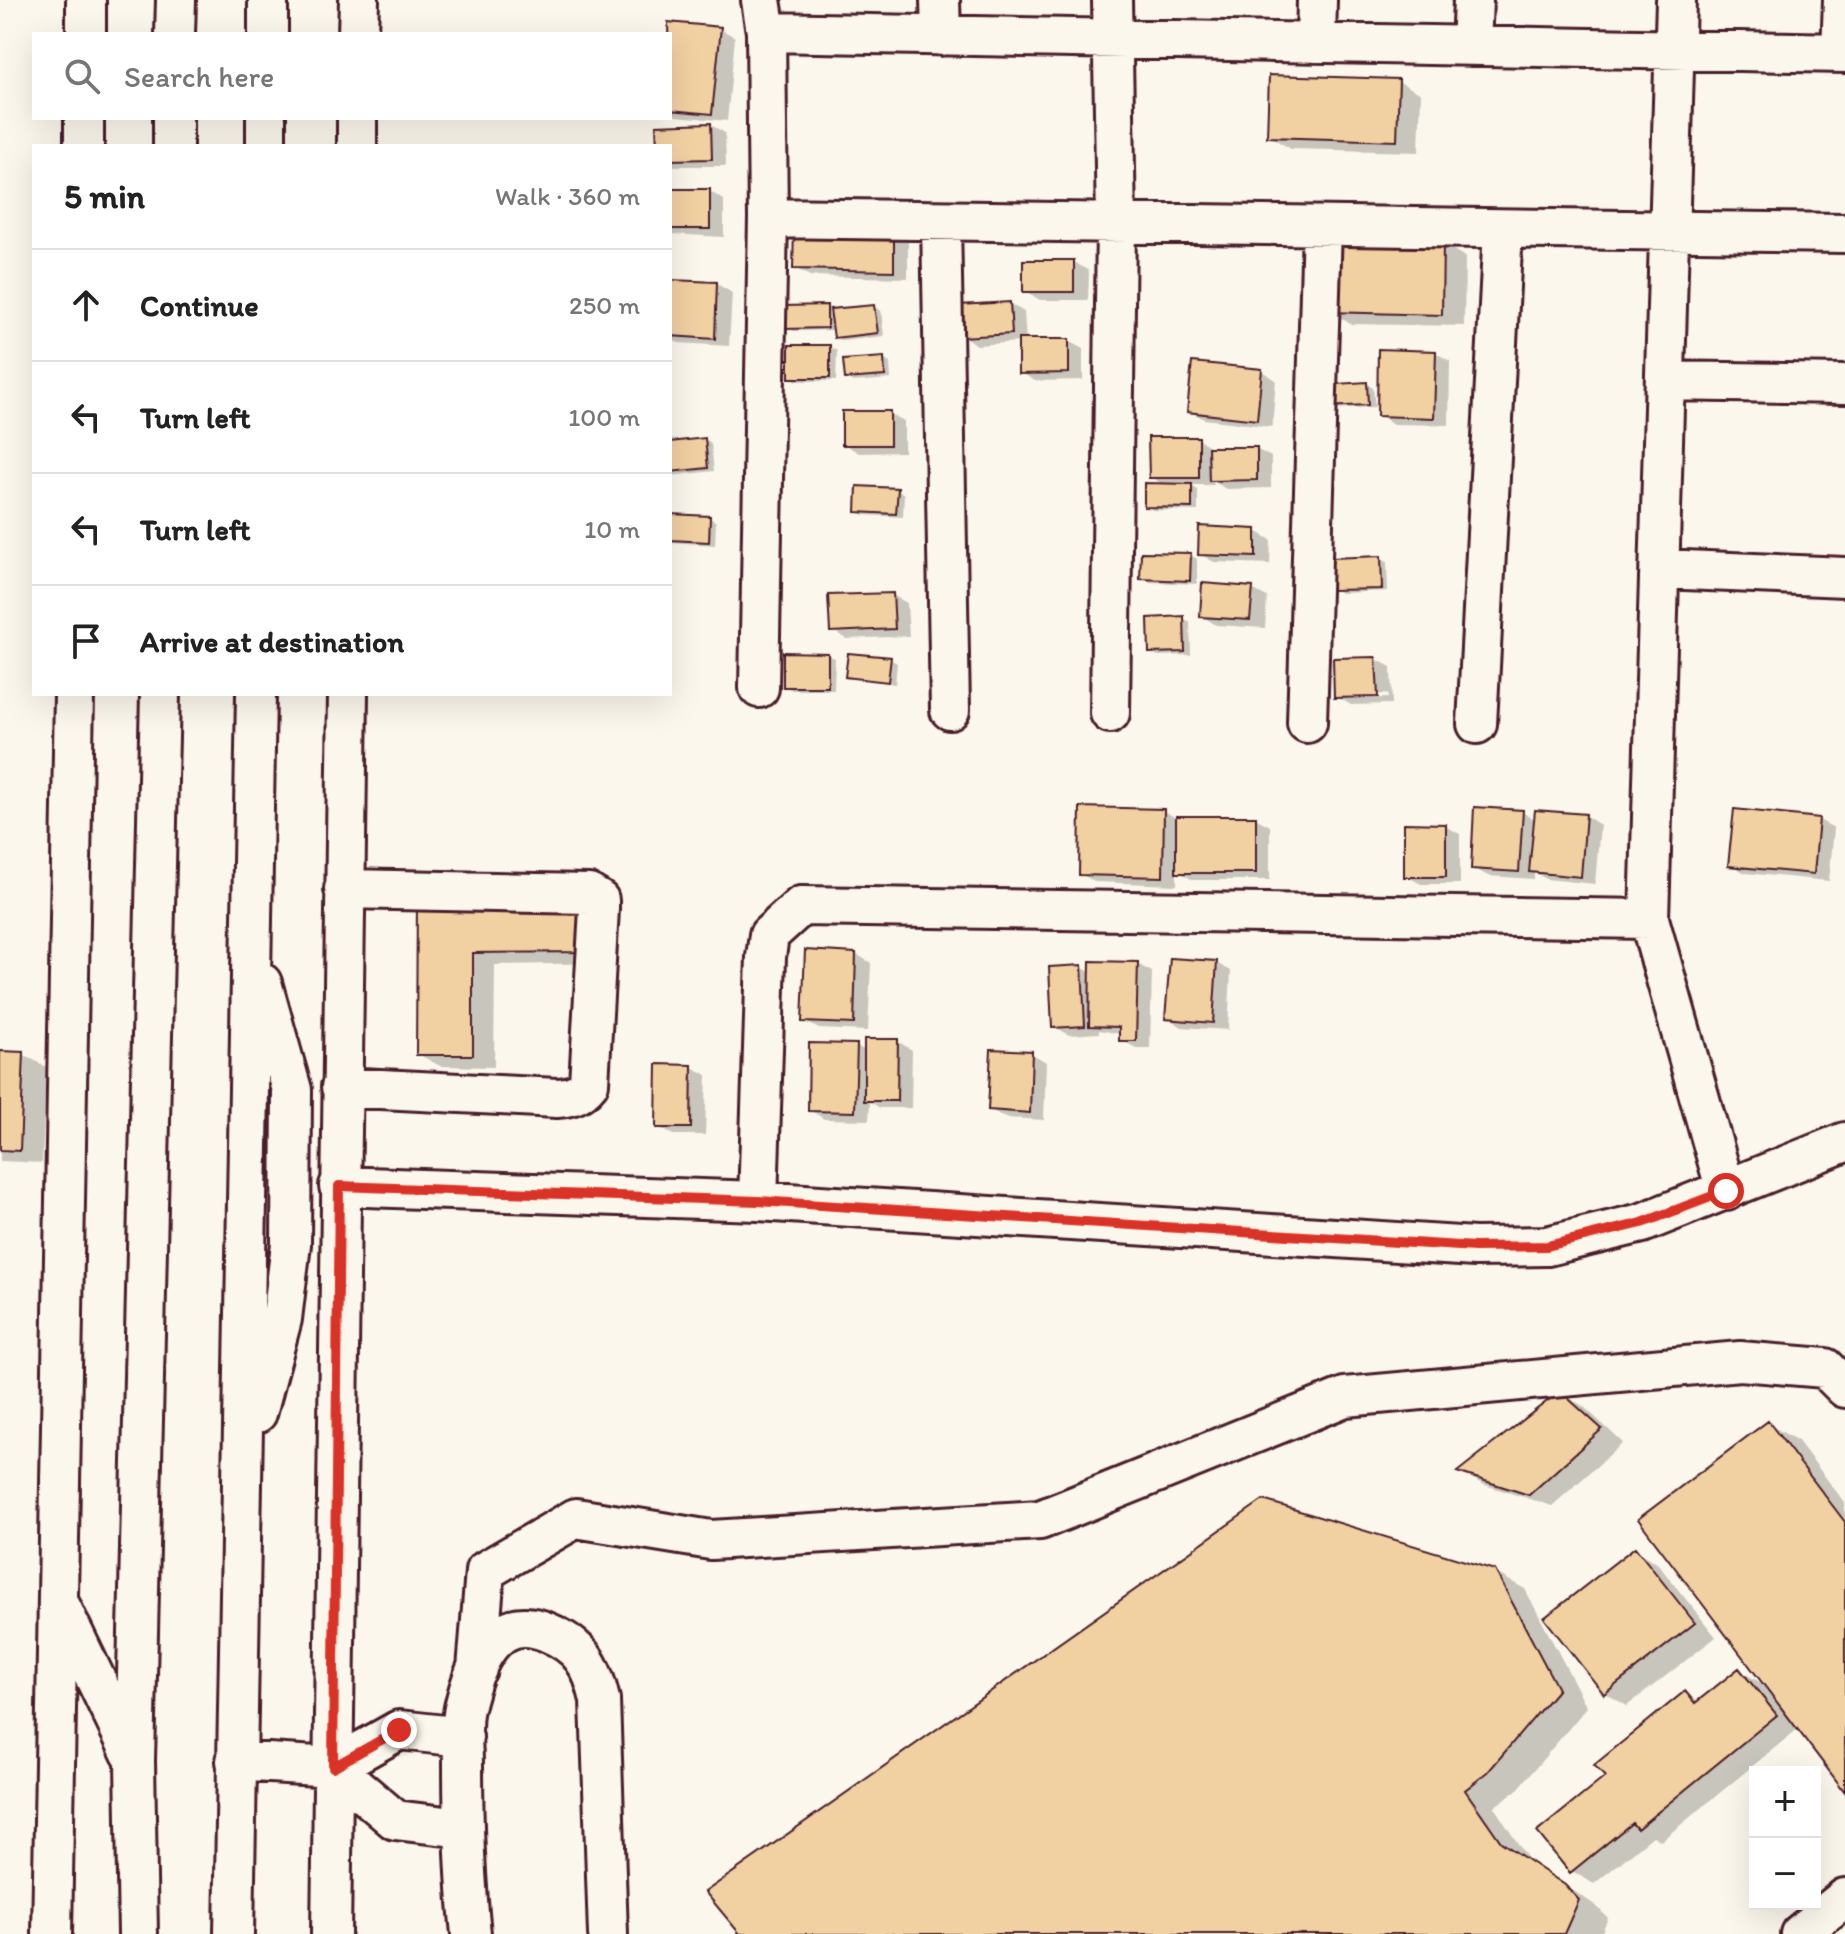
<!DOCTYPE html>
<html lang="en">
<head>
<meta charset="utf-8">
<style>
  body { margin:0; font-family:Itim,sans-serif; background:#f6f6f6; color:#222 }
  .controls { position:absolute; right:24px; bottom:24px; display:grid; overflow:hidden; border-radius:0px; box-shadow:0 8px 32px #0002 }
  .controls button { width:72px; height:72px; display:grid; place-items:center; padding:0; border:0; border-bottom:2px solid #e0e0e0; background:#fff; color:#222; font:40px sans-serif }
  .stop { position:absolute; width:24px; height:24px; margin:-18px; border:6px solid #d93025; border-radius:50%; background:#fff }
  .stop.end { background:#d93025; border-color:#fff; box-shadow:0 2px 8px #0008 }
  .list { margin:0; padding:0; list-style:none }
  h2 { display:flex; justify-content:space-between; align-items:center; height:104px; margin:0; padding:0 32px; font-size:34px }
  h2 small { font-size:26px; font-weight:400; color:#767676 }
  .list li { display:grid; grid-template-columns:52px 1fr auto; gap:24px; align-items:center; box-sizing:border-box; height:112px; padding:0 32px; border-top:2px solid #e0e0e0 }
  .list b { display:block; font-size:30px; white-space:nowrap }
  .list em { font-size:26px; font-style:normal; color:#767676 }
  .icon { flex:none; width:44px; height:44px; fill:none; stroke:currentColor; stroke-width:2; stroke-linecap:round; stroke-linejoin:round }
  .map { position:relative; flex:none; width:1845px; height:1934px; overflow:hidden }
  .search { position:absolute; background:#fff; box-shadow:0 8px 32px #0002; left:32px; top:32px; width:640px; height:88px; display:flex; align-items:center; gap:20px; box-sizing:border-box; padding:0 28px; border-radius:0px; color:#767676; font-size:30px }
  .panel { position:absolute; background:#fff; box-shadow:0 8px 32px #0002; left:32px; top:144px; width:640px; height:552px; border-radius:0px }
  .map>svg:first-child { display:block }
</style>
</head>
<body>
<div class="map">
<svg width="1845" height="1934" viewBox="0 0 1845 1934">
  <rect width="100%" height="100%" fill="#fbf7ec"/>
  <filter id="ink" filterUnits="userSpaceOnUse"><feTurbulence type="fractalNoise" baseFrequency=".0125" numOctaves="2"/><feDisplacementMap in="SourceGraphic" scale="16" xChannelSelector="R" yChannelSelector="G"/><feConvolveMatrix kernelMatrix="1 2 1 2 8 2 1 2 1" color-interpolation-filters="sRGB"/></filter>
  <g filter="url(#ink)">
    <path fill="#0003" fill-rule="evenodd" d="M720 29 735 37 727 121 676 116 670 113V34Z
      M1398 81 1421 94 1419 152 1291 149 1269 136Z
      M711 125 725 133 726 166H670V146H659Z
      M670 191H709L724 200V237L670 234Z
      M894 231 908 239V278L810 276 795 268Z
      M1443 244 1465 257 1464 326 1351 324 1329 311Z
      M1074 262 1089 271 1088 300H1040L1025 291Z
      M670 282 717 284 732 293 729 346 679 343 670 338Z
      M1010 304 1024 312 1026 341H1068L1083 349V380L1035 381 1020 372V342L977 345 963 336Z
      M826 307 833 311 874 307 881 311 884 336 842 341 836 337 835 330 794 331 787 327Z
      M830 347 837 351 836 381H797L791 377Z
      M1436 353 1450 361 1449 425 1393 424 1379 415Z
      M883 359 890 363 891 379 853 382 847 378Z
      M1262 371 1276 380 1272 427 1204 419 1190 411Z
      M1367 384 1373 388 1375 407 1332 409Z
      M889 413 904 421V452L859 453 844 444Z
      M1198 439 1213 448 1256 449 1271 457V488L1226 489 1213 481 1214 485H1190L1198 490V511L1153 510 1146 506 1165 486 1151 477Z
      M705 440 711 444 714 471 670 476V444Z
      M897 490 904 494 903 517 864 515 858 511Z
      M670 516 710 518 716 522 715 545 670 542Z
      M1256 531 1271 540 1270 564 1214 562 1200 554Z
      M1191 555 1197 559V584L1149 582 1142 578Z
      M1381 558 1387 562 1388 591 1341 593 1334 589Z
      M1252 589 1267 597 1265 628 1216 625 1202 616Z
      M892 595 907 603 909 636 847 639 832 630Z
      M1183 618 1190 622 1191 655 1158 656 1151 652Z
      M828 655 835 658 834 690H792L785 686Z
      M890 659 897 663 895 684 847 676Z
      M1376 659 1391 667 1392 704 1351 705 1336 696ZM1388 694V698L1348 699V695Z
      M1164 811 1176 818H1255L1270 826V880H1193L1177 871V885L1095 882 1081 874Z
      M1522 812 1536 820 1586 816 1600 825 1595 884 1546 879 1534 872V879L1488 876 1473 868Z
      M1819 820 1834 828 1829 881 1745 873 1730 864Z
      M1445 826 1460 834V884H1421L1406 876Z
      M419 899 587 904 609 963 495 965 494 1067 440 1066 418 1054Z
      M856 954 871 963 868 1031 819 1029 804 1021Z
      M1216 963 1231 971 1228 1030 1182 1027 1168 1018Z
      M1137 964 1152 972 1150 1048H1136L1121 1040V1034L1099 1030V1033L1069 1035 1054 1026 1081 967 1092 973Z
      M897 1041 912 1050 911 1108H880L870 1102 869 1120 824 1119 810 1110 856 1046 866 1051Z
      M0 1053 23 1054 46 1067 42 1163 0 1161Z
      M1031 1053 1046 1062 1044 1120 1005 1118 990 1109Z
      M692 1067 707 1075 705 1135H673L658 1127Z
      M1560 1393 1583 1406 1623 1443 1552 1506 1482 1484 1461 1472Z
      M1768 1424 1798 1441 1845 1503V1789L1799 1728 1661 1841 1653 1836 1594 1884 1572 1871 1608 1777 1685 1693 1700 1702 1739 1670 1768 1687Z
      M1635 1550 1657 1563 1716 1637 1627 1706 1605 1693Z
      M1494 1572 1525 1589 1587 1707 1518 1789 1494 1807 1530 1862 1595 1905 1608 1918 1601 1934H743Z"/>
    <path fill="#f1d0a2" stroke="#4a1f2b" stroke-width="2" d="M668 22 721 27 712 114 670 110Z
      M1269 75 1399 79 1397 141 1267 137Z
      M711 123 712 159 670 160V146H657L656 125Z
      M670 189H710V229H670Z
      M794 228 894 229V271L793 269Z
      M1328 239 1443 242 1442 315 1327 312Z
      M1023 260H1074V292H1023Z
      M670 280 717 282 715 339 670 336Z
      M1010 302 1012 334 961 337 959 305Z
      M827 305V328L785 329 784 306Z
      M874 305 878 333 834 338 830 309Z
      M1018 339H1069V373L1018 374Z
      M789 345H830V378H789Z
      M1378 349 1436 351 1434 418 1377 416Z
      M884 357 885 376 845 379 843 360Z
      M1192 362 1262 369 1257 420 1187 412Z
      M1367 382 1368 405 1323 407 1322 385Z
      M842 411H890V445H842Z
      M1148 437H1199V478H1149Z
      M705 438 708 468 670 472V442Z
      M1208 447H1257V480L1209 481Z
      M1144 483 1192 484V508L1144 507Z
      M857 486 898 488 896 514 856 512Z
      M670 514 710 516 709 542 670 540Z
      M1199 526 1256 529V557L1198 555Z
      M1141 552 1191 553 1190 581 1140 579Z
      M1381 556 1382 589 1332 590 1331 558Z
      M1202 583 1253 587 1250 620 1200 617Z
      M893 593 895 629 830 632 828 595Z
      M1184 616 1185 652 1149 653 1148 618Z
      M783 652 828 653V687H783Z
      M848 653 891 657 888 682 845 677Z
      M1376 657 1378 697 1334 698 1333 658Z
      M1080 807 1164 809 1163 877 1079 875Z
      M1474 807 1523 810 1519 872 1471 869Z
      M1734 809 1819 818 1814 874 1728 866Z
      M1535 810 1586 814 1581 877 1529 872Z
      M1176 816H1256V873H1176Z
      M1404 823 1446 824V877H1404Z
      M417 897 588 902 587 952 473 953V1055H416Z
      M805 950 856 953 854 1024 802 1022Z
      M1170 958 1217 961 1213 1023 1165 1019Z
      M1090 961 1138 962 1136 1041H1119V1027L1089 1026Z
      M1082 965 1085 1026 1052 1028 1049 967Z
      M864 1039H898L897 1101H864Z
      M809 1043 857 1044 855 1112 808 1111Z
      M991 1049 1032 1051 1030 1113 988 1110Z
      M0 1051 24 1052 20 1151 0 1150Z
      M657 1064 692 1065 691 1128H656Z
      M1560 1391 1602 1429 1529 1495 1457 1472Z
      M1768 1421 1845 1522V1792L1638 1519Z
      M1263 1500 1495 1570 1558 1689 1488 1772 1465 1790 1501 1842 1565 1885 1579 1900 1564 1934H740L705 1892Z
      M1635 1547 1695 1623 1604 1694 1544 1618Z
      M1739 1668 1777 1715 1637 1829 1632 1823 1570 1873 1537 1832 1605 1777 1594 1765 1685 1691 1695 1703Z"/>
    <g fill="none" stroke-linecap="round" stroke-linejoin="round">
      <g stroke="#4a1f2b" stroke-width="44">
        <path id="minor" d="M940 0 941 36
          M1676 0 1649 919 1726 1191
          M766 32 1845 53
          M86 34V0
          M175 34 176 0
          M268 34V0
          M358 34 359 0
          M1316 43 1317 0
          M1471 46 1473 0
          M1841 53 1843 0
          M84 146V118
          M173 146V118
          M266 146V118
          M357 146V118
          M768 218 1845 233
          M941 221 950 710
          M1665 381 1845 384
          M1661 569 1845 577
          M759 688 768 218 766 32 761 0
          M1110 713 1116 224 1112 0
          M1307 723 1322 226
          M1477 724 1503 229
          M341 1087 557 1098C572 1097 580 1094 589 1083L599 909V900L589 894 344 889
          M339 1186 758 1201 1475 1247 1547 1246 1642 1223 1845 1142
          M758 1201 766 957 769 935 801 906 1649 919
          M257 1413 282 1319 291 1244 292 1090 262 983
          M61 1607 131 1753
          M477 1669 485 1571 576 1518 711 1540 1040 1520 1345 1397 1740 1361 1825 1368 1845 1388
          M236 1761 333 1767 399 1730 463 1737
          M333 1767 395 1820 463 1828
          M52 1934 74 694
          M138 1934 135 1761 160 694
          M234 1934 256 694
          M331 1934 348 694
          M471 1934C465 1877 463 1821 463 1763 463 1746 460 1725 464 1708 474 1665 494 1610 547 1632 581 1646 592 1665 600 1700L608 1934
          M1800 1934 1845 1898"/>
      </g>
      <use href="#minor" stroke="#fbf7ec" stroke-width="38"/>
    </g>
  </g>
  <g fill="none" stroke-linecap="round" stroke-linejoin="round" filter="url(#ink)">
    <path stroke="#d93025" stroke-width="10" d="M399 1730 333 1767 339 1186 758 1201 1475 1247 1547 1246 1642 1223 1726 1191"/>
  </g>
</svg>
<div class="controls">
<button>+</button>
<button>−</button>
</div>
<div class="stop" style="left:1726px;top:1191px"></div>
<div class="stop end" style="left:399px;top:1730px"></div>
<div class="search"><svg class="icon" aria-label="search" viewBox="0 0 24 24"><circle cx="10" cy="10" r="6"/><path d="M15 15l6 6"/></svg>Search here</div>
<section class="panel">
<h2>5 min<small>Walk · 360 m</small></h2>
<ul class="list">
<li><svg class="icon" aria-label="ahead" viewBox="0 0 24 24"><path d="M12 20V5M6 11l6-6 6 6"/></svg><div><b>Continue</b></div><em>250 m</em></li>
<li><svg class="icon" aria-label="left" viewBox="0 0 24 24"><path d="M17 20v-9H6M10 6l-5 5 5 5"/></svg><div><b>Turn left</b></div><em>100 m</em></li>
<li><svg class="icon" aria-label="left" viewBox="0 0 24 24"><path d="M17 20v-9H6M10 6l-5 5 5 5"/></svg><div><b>Turn left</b></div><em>10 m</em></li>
<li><svg class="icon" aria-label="arrive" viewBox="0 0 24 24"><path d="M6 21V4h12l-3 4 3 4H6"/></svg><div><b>Arrive at destination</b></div></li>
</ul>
</section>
</div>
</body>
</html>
